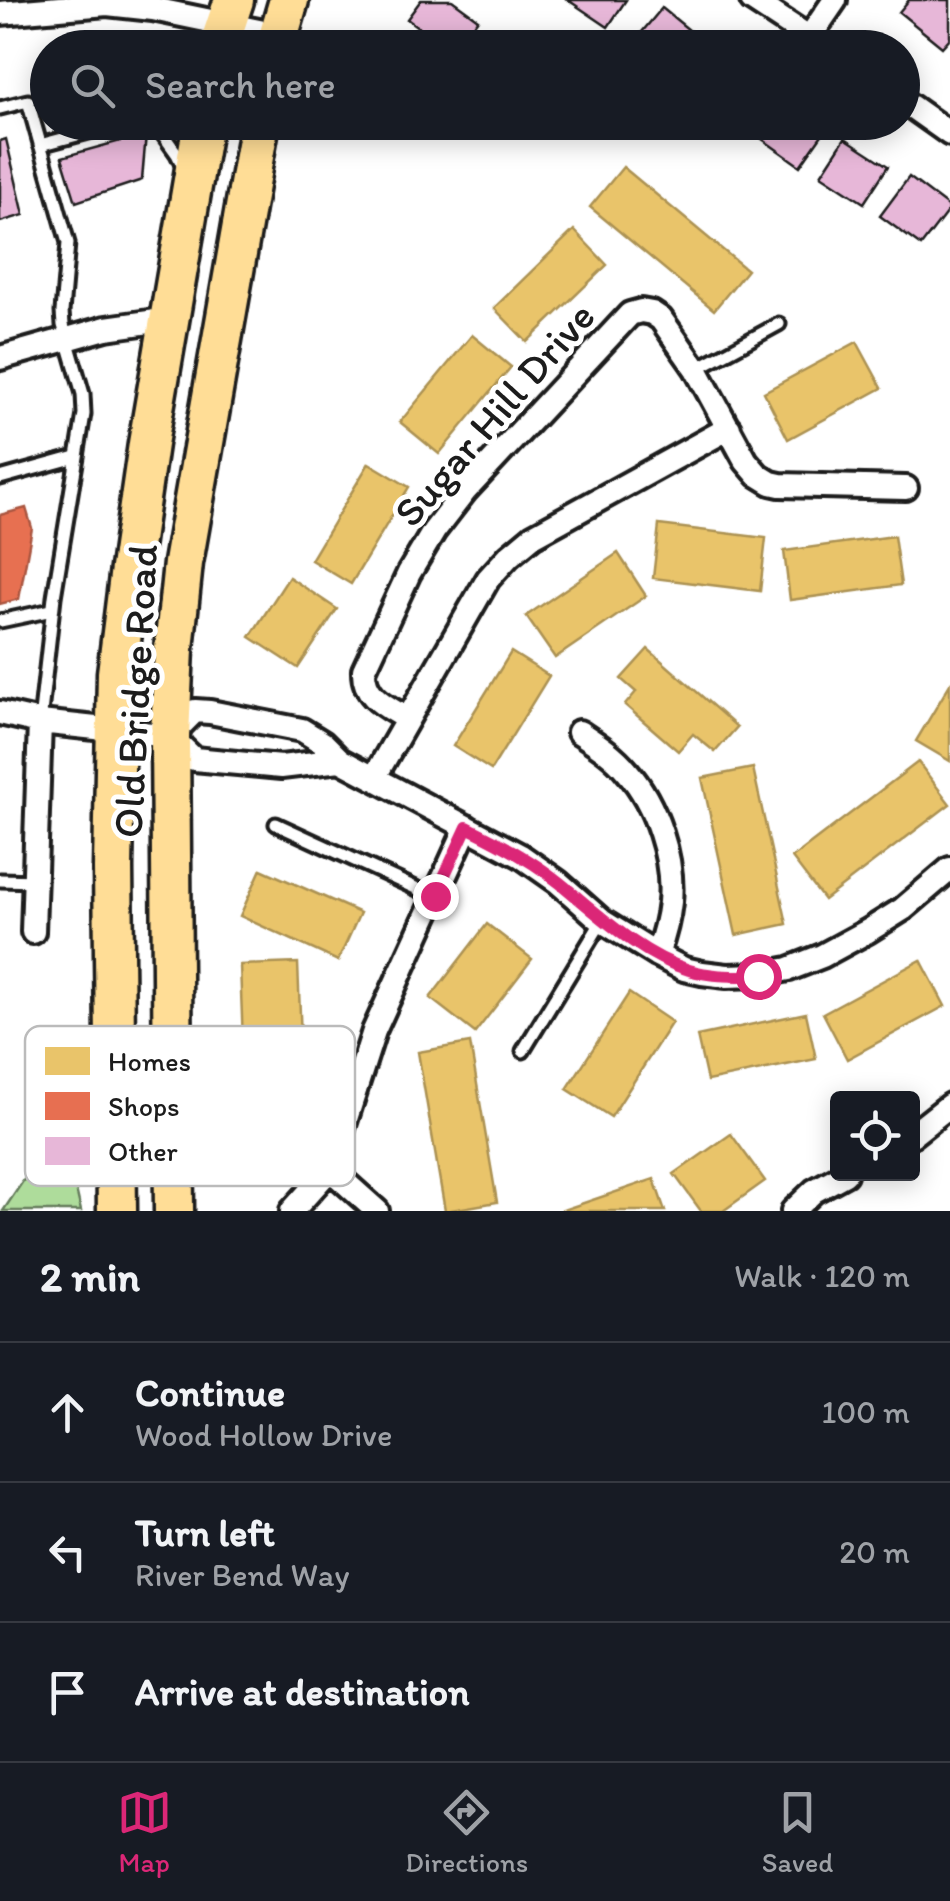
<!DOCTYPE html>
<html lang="en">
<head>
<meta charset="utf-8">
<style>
  body { margin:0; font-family:Itim,sans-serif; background:#20242c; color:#f1f3f6 }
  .controls { position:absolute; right:30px; bottom:30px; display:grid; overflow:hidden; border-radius:10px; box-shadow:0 5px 25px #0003 }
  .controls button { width:90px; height:90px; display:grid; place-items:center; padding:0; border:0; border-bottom:2px solid #363941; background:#171b24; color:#f1f3f6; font:50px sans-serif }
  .stop { position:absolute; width:30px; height:30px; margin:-22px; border:8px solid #db2777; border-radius:50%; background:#fff }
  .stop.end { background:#db2777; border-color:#fff; box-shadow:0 2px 10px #0008 }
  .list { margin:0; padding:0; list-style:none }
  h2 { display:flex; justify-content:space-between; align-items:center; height:130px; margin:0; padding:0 40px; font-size:42px }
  h2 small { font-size:32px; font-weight:400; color:#9ea1a6 }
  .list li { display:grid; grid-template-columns:65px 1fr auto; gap:30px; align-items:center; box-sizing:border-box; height:140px; padding:0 40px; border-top:2px solid #363941 }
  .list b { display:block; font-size:38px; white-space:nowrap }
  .list p { margin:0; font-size:32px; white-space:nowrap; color:#9ea1a6 }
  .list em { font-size:32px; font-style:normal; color:#9ea1a6 }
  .icon { flex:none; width:55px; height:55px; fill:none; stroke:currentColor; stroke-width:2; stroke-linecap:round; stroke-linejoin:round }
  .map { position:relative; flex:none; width:950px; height:1211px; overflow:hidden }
  .search { position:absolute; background:#171b24; box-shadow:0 5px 25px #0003; left:30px; right:30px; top:30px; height:110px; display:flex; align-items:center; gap:25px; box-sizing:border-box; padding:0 35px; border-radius:55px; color:#9ea1a6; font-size:38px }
  .sheet { height:550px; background:#171b24 }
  nav { display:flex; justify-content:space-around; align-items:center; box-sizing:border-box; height:140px; border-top:2px solid #363941; background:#171b24; font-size:28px; color:#9ea1a6 }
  nav a { display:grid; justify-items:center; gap:5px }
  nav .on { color:#db2777 }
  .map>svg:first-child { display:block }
</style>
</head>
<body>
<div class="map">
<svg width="950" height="1211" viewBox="0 0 950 1211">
  <rect width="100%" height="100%" fill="#fff"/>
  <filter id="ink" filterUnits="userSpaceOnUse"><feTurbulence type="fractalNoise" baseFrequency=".01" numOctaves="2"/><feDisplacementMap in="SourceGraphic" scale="20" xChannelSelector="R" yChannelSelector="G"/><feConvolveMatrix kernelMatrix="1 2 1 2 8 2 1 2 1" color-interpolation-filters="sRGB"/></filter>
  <g filter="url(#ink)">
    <path fill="#aedc9b" stroke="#657c5c" stroke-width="2.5" d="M45 1148 69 1159 81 1211H3Z"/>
    <path fill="#e9c46a" stroke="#ac9253" stroke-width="2.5" d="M623 167 747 270 714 310 590 207Z
      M574 230 607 265 527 342 494 308Z
      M472 335 511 367 439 454 400 422Z
      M857 342 882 388 788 439 764 392Z
      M369 463 409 487 351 584 311 560Z
      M659 525 766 538 760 591 653 578Z
      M894 536 901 585 790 600 784 551Z
      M618 553 646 596 555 658 526 616Z
      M289 577 337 609 298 668 250 637Z
      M648 649 737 727 715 752 693 734 678 751 625 705 636 692 621 679Z
      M511 652 549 676 491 770 453 746Z
      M950 684V761L916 741Z
      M918 762 950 804 824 900 792 858Z
      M753 768 787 924 736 935 702 778Z
      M261 869 360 913 338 961 240 916Z
      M487 924 532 959 475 1033 430 998Z
      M921 960 945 1006 847 1059 823 1013Z
      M298 963 305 1144 247 1146 240 965Z
      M629 993 672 1022 611 1117 567 1089Z
      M806 1013 816 1059 707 1081 697 1036Z
      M470 1043 497 1202 445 1211 418 1052Z
      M731 1134 765 1181 723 1211H701L674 1174Z
      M654 1179 665 1211H560Z"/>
    <path fill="#e76f51" stroke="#aa5641" stroke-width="2.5" d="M26 508 32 528 19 599 0 604V515Z"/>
    <path fill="#e7b7d8" stroke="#1c1c1c" stroke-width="2.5" d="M421 0H452L478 19 457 48H446L407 19Z
      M568 0H626L608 27Z
      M909 0H950V38L942 47 899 12Z
      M662 8 700 39 693 48H636L632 44Z
      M773 122H816L826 129 800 166 762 139Z
      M146 134 142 180 76 202 62 157Z
      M845 138 888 166 864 203 821 175Z
      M6 139 24 215 0 222V141Z
      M909 177 950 208 921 246 880 216Z"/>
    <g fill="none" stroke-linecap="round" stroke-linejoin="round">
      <g stroke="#1c1c1c" stroke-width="19">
        <path id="service" d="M0 108 28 101 68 243 62 312 63 325 83 394 84 414 54 597 40 722
          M154 122 177 154 184 169
          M157 124 175 122
          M40 145 126 122
          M696 369 779 324
          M0 478 76 457
          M0 621 52 610
          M276 824 435 897
          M0 880 36 881
          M523 1051 602 921"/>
      </g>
      <g stroke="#1c1c1c" stroke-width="30">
        <path id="minor" d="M752 0 825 48
          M0 13 107 4 153 9 278 35
          M809 38 835 0
          M902 100 950 134
          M0 358 106 328 171 319
          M0 713 40 722 170 736 194 759 281 767 340 760
          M407 719C386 706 363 697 364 670L409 573 434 531 465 491 630 314 641 311 652 313 661 319 696 369 746 461 758 475 771 483 780 485 906 488
          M579 732C597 744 614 755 627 771 656 804 674 859 670 902 668 921 663 938 657 955
          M170 736 195 711 210 712 302 730 323 743 340 760 521 856 558 882 602 921 657 955 684 969 702 973 727 976 758 975 789 969 822 956 868 931 903 909 950 869
          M374 778 488 579 509 556 533 536 729 428
          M33 932 40 722
          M912 1135 950 1105
          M330 1169 377 1211
          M292 1211 330 1169 374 1031 467 827
          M793 1211 814 1191 845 1174"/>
      </g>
      <g stroke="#1c1c1c" stroke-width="45">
        <path id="primary" d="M218 48 234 0
          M275 48 289 0
          M117 1211 113 868 117 673 130 568 148 444 203 122
          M174 1211 170 736 174 649 183 563 260 122"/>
      </g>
      <use href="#service" stroke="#fff" stroke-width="11"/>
      <use href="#minor" stroke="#fff" stroke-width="22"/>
      <use href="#primary" stroke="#ffdd96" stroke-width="38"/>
    </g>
  </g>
  <g fill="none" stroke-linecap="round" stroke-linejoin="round" filter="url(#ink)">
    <path stroke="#db2777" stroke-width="12" d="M435 896 467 827C500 843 532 860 560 883 598 914 640 955 689 970 712 977 735 976 758 976"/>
  </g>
  <g text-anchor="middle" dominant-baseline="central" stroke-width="10" stroke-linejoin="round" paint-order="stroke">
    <g font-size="42" fill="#1c1c1c" stroke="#fff">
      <text transform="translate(494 414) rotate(-49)">Sugar Hill Drive</text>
      <text transform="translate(135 691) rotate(-87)">Old Bridge Road</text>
    </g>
  </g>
  <rect x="25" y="1026" width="330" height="160" rx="15" fill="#fff" stroke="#bbb" stroke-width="2.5"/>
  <rect x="45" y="1047" width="45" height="28" fill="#e9c46a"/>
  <rect x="45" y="1092" width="45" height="28" fill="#e76f51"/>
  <rect x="45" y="1137" width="45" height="28" fill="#e7b7d8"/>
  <g font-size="28" fill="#1c1c1c">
    <text x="108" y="1071">Homes</text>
    <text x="108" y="1116">Shops</text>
    <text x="108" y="1161">Other</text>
  </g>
</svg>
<div class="controls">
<button><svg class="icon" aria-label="locate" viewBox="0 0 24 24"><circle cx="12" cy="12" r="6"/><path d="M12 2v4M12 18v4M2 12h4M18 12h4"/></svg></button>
</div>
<div class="stop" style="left:758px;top:976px"></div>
<div class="stop end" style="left:435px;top:896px"></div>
<div class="search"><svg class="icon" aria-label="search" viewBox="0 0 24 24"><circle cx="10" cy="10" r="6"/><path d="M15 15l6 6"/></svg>Search here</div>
</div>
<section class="sheet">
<h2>2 min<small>Walk · 120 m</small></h2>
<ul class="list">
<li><svg class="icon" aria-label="ahead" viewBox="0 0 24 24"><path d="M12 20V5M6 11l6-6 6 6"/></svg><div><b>Continue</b><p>Wood Hollow Drive</p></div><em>100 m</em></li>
<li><svg class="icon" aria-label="left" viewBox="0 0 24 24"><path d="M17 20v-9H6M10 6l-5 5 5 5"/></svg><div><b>Turn left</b><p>River Bend Way</p></div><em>20 m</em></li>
<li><svg class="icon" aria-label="arrive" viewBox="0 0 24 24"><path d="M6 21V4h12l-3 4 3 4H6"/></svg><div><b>Arrive at destination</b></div></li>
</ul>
</section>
<nav>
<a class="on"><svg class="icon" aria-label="map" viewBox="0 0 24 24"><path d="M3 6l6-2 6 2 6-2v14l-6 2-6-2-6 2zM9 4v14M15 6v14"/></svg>Map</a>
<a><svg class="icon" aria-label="directions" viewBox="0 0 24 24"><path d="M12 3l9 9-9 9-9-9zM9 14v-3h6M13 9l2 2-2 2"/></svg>Directions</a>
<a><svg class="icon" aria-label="saved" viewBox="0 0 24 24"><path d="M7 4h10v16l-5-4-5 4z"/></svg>Saved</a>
</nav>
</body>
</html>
